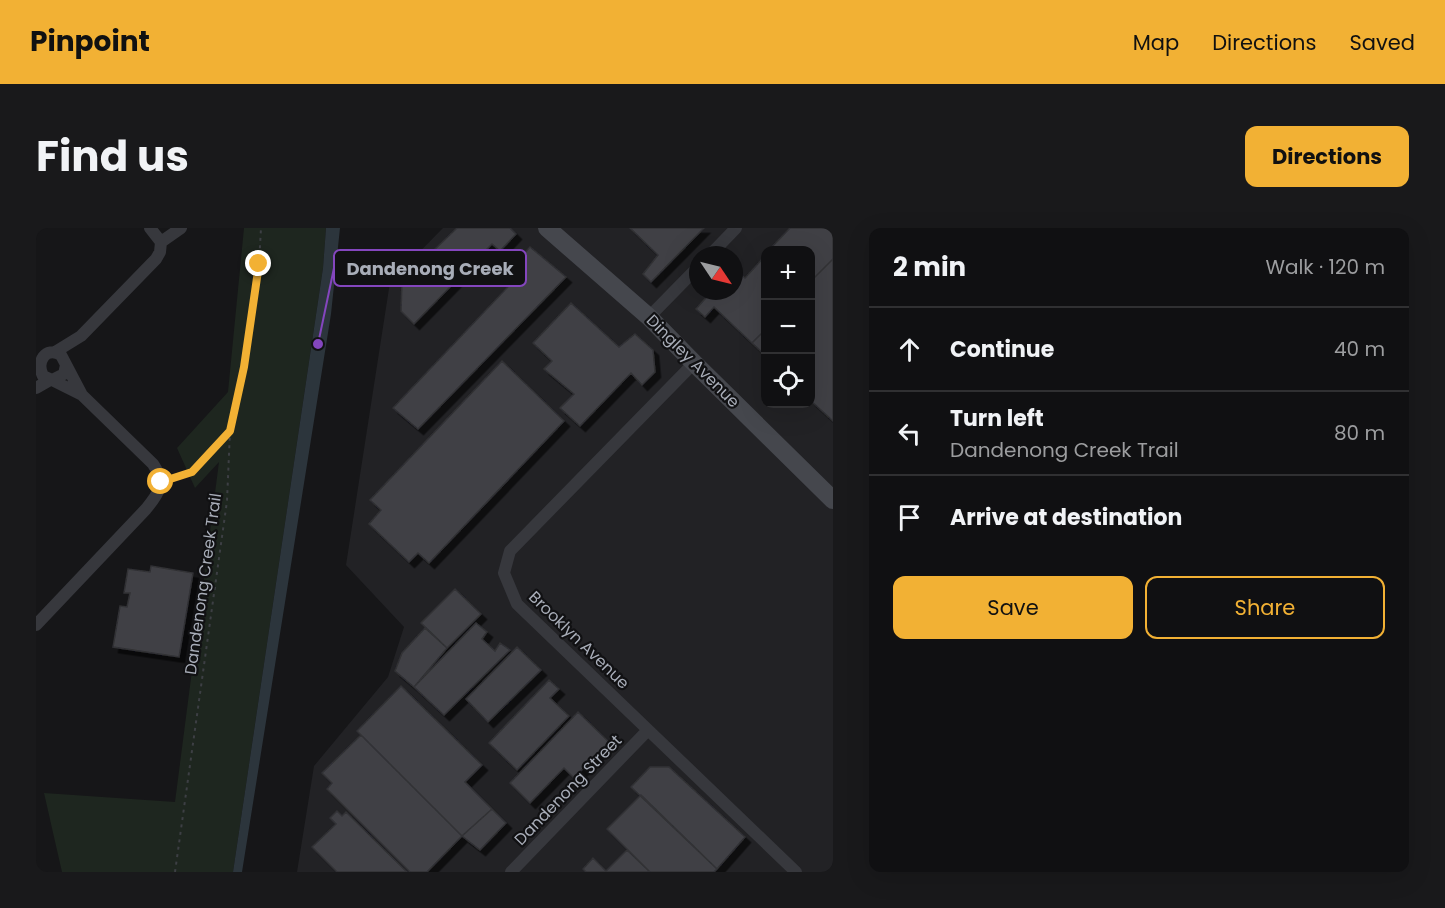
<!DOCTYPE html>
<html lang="en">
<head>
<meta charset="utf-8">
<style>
  body { margin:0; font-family:Poppins,sans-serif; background:#19191b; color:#f1f3f6 }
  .controls { position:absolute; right:18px; top:18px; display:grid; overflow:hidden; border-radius:12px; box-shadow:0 6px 24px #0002 }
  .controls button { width:54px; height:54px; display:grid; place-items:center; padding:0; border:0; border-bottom:2px solid #303032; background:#101012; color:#f1f3f6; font:30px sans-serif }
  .compass { position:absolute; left:653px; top:18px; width:54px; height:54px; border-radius:50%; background:#101012; box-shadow:0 6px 24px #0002; rotate:125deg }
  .stop { position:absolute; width:18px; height:18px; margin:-14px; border:4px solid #f2b134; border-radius:50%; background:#fff }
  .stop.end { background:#f2b134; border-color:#fff; box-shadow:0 2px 6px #0008 }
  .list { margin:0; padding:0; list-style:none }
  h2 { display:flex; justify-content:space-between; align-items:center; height:78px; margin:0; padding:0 24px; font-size:26px }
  h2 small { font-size:20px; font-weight:400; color:#9c9d9f }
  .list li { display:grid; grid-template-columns:39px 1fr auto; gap:18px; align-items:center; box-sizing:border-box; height:84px; padding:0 24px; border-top:2px solid #303032 }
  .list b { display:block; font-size:22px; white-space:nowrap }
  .list p { margin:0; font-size:20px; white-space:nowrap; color:#9c9d9f }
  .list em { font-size:20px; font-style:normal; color:#9c9d9f }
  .actions { display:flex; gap:12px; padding:18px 24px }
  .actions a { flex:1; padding:14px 0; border:2px solid #f2b134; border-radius:12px; text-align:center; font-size:21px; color:#f2b134 }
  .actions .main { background:#f2b134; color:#111 }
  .icon { flex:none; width:33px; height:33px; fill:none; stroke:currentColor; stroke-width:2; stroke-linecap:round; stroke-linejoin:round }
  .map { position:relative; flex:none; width:797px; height:644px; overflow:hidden; border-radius:12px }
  header { display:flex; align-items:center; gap:36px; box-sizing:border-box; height:84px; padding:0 30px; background:#f2b134; color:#111 }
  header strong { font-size:28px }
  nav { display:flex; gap:33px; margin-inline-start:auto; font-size:21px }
  .intro { display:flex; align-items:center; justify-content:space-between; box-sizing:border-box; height:144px; padding:0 36px }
  h1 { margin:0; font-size:42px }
  .button { padding:15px 27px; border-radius:12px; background:#f2b134; color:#111; font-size:21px; font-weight:700 }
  main { display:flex; gap:36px; padding:0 36px }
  aside { flex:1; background:#101012; border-radius:12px; box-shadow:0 6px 24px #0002 }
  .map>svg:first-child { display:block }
</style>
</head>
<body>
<header>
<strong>Pinpoint</strong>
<nav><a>Map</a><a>Directions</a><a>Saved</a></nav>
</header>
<div class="intro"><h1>Find us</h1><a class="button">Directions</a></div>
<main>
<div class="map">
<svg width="797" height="644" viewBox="0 0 797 644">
  <defs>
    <filter id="shadow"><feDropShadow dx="5.5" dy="5.5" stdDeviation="0" flood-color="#0009"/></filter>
  </defs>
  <rect width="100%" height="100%" fill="#161618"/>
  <path fill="#222225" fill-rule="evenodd" d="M407 0H797V644H261L278 538 352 449 368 399 310 337 354 54ZM730 22H774V176H730ZM662 27H698V63H662Z"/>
  <path fill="#1e261f" d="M208 0H290L287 40 197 644H26L8 565 139 574 183 234 159 260 141 220 192 164Z"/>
  <path fill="#2c353c" d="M290 0H304L295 86 206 644H197L287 40Z"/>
  <path fill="#404145" stroke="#303034" stroke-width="1.5" filter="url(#shadow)" d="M421 0H474L480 6 464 23 456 16 378 96 365 83 366 53Z
    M594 0H668L615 54 607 46 622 27Z
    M754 0H797V31L774 54V22H733Z
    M494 19 530 49 382 201 357 180 488 42 479 35Z
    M730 27V101L716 115 678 79 669 89 660 81 676 63H698V40L709 50Z
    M797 31V193L774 172V54Z
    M535 75 583 119 599 106 617 122 619 144 606 157 595 145 544 198 524 180 538 166 508 141 516 133 497 115Z
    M730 101V128L716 115Z
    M466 133 528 193 393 335 382 325 373 334 333 296 345 282 334 272Z
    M115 338 157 345 143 429 77 419 84 378 91 379 94 365H88L92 341 114 344Z
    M419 361 445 386 411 420 385 395Z
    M440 395 451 404 446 411 459 423 464 415 474 422 408 487 378 459Z
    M389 400 411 420 378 459 359 443 366 425Z
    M481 419 505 442 452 494 430 471Z
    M513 452 523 461 514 470 533 488 481 542 453 515Z
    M365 458 446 537 429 554 456 581 426 608 321 503Z
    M542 484 573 514 538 550 528 540 494 575 474 555Z
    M325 507 426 608 391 644H374L291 561 296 555 286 545Z
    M614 539H633L709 609 681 641 595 559Z
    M605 567 681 641 678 644H614L571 601Z
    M456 581 470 595 444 622 426 608Z
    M301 583 306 588 310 584 371 644H301L276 619 300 596 294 590Z
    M591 622 614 644H550L547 641 557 630 570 643Z"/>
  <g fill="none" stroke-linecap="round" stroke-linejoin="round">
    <path stroke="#3d3f44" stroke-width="2" stroke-dasharray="3 4.5" stroke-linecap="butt" d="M135 251 156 244 194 203
      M139 644 191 273 194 203 208 139 223 36 225 0"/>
    <path stroke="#37383d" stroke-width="12" d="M125 14 145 0
      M674 27 700 0
      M613 89 662 39
      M19 124 45 108 120 31 124 24 125 14 114 0
      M658 135 474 323 468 345 481 376 760 644
      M30 137 28 146 16 152 7 148C0 134 9 118 25 127L46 167
      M0 160 14 152
      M0 397 110 281C124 264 130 255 117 236L46 167 16 152
      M475 644 612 502"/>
    <path stroke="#45474d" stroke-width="18" d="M511 0 613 89 658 135 797 272"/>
  </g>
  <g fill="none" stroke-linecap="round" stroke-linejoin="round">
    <path stroke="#f2b134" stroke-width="8" d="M125 254 156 244 194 203 208 139 223 36"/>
  </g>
  <g text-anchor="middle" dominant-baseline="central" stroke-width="4.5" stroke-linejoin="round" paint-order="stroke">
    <g font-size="16" fill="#a8adb8" stroke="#111113">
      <text transform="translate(657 133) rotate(45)">Dingley Avenue</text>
      <text transform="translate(167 356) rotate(-82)">Dandenong Creek Trail</text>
      <text transform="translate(543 412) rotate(44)">Brooklyn Avenue</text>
      <text transform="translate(532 562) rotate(-46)">Dandenong Street</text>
    </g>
  </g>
  <path fill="none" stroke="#8446be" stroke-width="2" d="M282 116L298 40"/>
  <circle fill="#8446be" stroke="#111113" stroke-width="2" cx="282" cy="116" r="6"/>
  <rect fill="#111113" stroke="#8446be" stroke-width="2" x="298" y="22" width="192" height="36" rx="6"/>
  <g font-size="18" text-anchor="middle" font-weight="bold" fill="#a8adb8">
    <text x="394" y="47">Dandenong Creek</text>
  </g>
</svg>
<div class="controls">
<button>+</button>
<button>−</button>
<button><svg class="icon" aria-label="locate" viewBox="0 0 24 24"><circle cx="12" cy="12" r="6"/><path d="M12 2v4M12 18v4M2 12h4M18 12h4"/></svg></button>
</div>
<svg class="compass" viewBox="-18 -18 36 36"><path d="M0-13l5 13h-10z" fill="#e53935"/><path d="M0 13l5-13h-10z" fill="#9c9d9f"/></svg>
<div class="stop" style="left:125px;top:254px"></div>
<div class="stop end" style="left:223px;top:36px"></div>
</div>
<aside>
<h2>2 min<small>Walk · 120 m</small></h2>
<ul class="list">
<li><svg class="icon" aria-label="ahead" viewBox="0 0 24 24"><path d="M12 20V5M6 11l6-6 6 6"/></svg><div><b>Continue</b></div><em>40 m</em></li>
<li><svg class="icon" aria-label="left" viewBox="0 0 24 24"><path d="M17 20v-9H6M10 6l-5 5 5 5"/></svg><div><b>Turn left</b><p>Dandenong Creek Trail</p></div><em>80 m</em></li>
<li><svg class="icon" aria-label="arrive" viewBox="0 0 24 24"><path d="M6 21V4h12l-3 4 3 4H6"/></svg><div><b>Arrive at destination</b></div></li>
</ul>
<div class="actions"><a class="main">Save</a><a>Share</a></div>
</aside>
</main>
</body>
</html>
